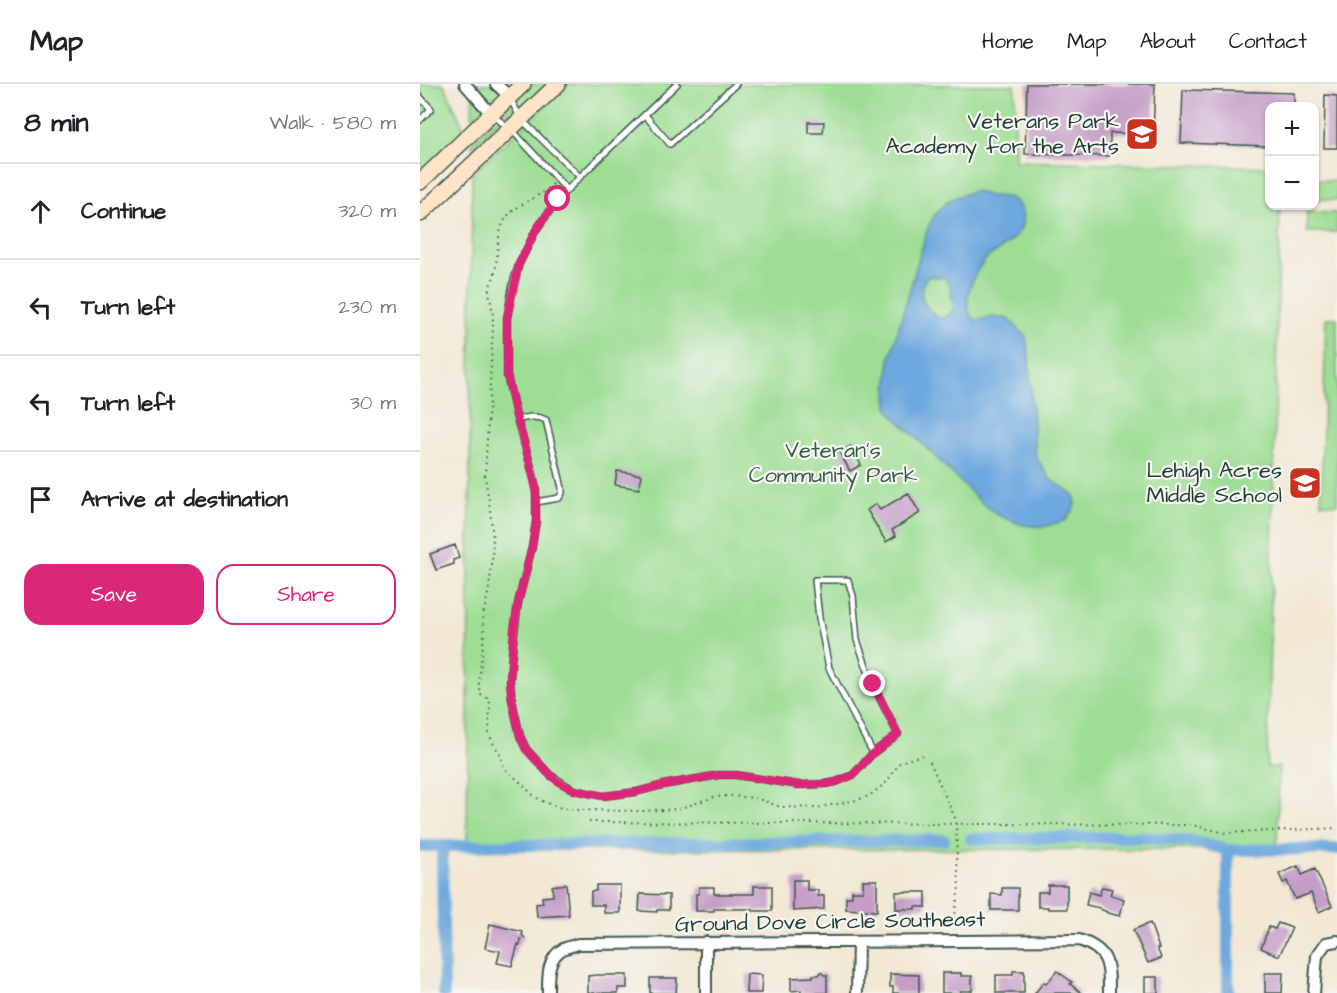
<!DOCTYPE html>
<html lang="en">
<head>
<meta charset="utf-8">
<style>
  body { margin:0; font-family:"Architects Daughter",sans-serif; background:#f6f6f6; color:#202124 }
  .controls { position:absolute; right:18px; top:18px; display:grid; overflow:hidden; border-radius:12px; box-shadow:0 2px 4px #0004 }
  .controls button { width:54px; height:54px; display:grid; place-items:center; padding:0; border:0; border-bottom:2px solid #e0e0e0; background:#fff; color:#202124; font:30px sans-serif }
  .stop { position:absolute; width:18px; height:18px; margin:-14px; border:4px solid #db2777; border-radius:50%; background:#fff }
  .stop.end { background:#db2777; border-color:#fff; box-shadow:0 2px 6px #0008 }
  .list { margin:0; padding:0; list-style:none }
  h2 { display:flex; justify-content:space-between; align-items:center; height:78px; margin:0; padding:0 24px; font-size:26px }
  h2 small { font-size:20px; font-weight:400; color:#757577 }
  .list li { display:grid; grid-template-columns:39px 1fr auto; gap:18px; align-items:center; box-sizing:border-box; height:96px; padding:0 24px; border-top:2px solid #e0e0e0 }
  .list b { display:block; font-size:22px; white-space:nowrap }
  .list em { font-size:20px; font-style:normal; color:#757577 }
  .actions { display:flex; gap:12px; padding:18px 24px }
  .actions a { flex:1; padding:14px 0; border:2px solid #db2777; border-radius:18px; text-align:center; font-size:21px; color:#db2777 }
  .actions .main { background:#db2777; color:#fff }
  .icon { flex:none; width:33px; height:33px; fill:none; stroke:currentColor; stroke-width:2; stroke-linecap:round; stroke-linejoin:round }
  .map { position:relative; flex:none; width:917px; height:909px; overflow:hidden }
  header { display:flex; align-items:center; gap:36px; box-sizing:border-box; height:84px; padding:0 30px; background:#fff; border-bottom:2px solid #e0e0e0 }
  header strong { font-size:28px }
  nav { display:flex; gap:33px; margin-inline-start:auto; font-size:21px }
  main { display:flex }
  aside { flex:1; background:#fff }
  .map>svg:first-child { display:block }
</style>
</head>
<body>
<header>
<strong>Map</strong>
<nav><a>Home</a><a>Map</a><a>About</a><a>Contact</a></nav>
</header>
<main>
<aside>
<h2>8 min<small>Walk · 580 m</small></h2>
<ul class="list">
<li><svg class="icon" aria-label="ahead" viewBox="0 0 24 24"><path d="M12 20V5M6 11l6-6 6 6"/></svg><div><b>Continue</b></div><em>320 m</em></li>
<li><svg class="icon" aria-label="left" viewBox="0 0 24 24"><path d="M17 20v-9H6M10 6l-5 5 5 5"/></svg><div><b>Turn left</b></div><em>230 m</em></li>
<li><svg class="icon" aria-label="left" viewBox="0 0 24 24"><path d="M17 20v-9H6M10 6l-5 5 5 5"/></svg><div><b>Turn left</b></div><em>30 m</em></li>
<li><svg class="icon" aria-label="arrive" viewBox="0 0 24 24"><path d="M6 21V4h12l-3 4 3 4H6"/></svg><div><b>Arrive at destination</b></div></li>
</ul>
<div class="actions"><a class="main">Save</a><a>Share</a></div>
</aside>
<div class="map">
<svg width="917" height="909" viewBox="0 0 917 909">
  <rect width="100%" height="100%" fill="#f6f6f2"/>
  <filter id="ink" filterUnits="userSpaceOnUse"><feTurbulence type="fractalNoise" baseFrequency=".0167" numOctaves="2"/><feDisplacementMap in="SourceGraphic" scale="12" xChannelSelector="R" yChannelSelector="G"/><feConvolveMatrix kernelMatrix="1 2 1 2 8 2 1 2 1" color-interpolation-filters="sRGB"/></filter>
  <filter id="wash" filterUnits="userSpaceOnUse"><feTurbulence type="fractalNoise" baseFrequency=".008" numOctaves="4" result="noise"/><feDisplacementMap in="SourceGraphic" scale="24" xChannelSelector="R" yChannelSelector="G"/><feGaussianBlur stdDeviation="1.35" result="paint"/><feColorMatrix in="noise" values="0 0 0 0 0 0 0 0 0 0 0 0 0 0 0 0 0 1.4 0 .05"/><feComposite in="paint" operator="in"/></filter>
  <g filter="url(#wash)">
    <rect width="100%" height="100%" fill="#f2e8d4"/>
    <path fill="#9ede94" stroke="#5e8e64" stroke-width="1.5" d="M0 0H24L45 47 0 89Z
      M53 0H93L52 40Z
      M113 0H129L94 32 90 30 52 63V58Z
      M148 0 595 1V77L849 83 850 122H860L847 683H859L857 765 47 766 52 90Z
      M895 96 917 97V116L895 115Z
      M887 128 917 129V148H887Z
      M906 234H917V420L901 419Z"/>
    <path fill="#6da9de" stroke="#467389" stroke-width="1.5" fill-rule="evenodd" d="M554 107C560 108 562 109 567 111 574 114 583 111 590 114 604 121 606 137 598 149 590 161 576 166 566 175 555 186 544 212 549 227 549 228 553 234 553 235L559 236 573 233 589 235 606 253 609 273 614 355 616 373 630 395 650 408 654 412 656 418 653 426 646 436 623 443 603 441 580 432 563 420 473 331 468 322 467 308 470 274 507 146C519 120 527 115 554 107ZM509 192 525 194 530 202 534 224 529 231 523 235C505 230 493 206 509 192Z"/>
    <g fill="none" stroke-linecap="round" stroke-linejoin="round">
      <path stroke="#6da9de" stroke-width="12" d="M551 755 722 753 776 758 808 766
        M0 762H22L24 909
        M22 762 524 756
        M808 909V766L917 765"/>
    </g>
    <g id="blocks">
      <path fill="#c59ec7" d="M607 0H735L733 50 690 49V72L605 70Z
        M763 6 874 9V22H849V62L761 59Z
        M905 11 917 12V64H904Z
        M388 38H404L403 49H388Z
        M431 362 441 381 430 387 419 368Z
        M197 387 222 391 219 405 195 401Z
        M488 409 500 429 472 446 476 452 466 458 447 426 456 420 460 426Z
        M35 461 39 474 33 476 34 480 16 486 10 470Z
        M878 782 882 791 895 785 912 822 899 828 891 809 875 815 867 797 863 799 859 790Z
        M373 796H387V806H398V812H404V825L373 827Z
        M443 796H457V827L426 825V813H432V807H443Z
        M146 800 149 831 117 833 116 820 123 819 122 813 133 812 132 802Z
        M176 801H200V829H184V821H171V807H176Z
        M628 801H647V825H628V823H618V808H628Z
        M334 802H352V827H333V825H294V827H276V810H279V803H294V810H334Z
        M682 803 692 805 690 811 704 815 700 832 687 829V828L680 825V824L666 821 669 808 679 811Z
        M582 804H598V826H571V810L582 811Z
        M476 808H506V823H495V825H476Z
        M220 810 249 811V826H237V828L219 827Z
        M730 839 739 864H737L741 874 728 879 713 846Z
        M858 839 872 844 859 872 841 864 849 843 855 845Z
        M70 840 103 848 102 851 105 854 101 855 100 861 98 860 92 882 77 879 80 867 65 864Z
        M593 887H604V909H576V891H593Z
        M637 887 652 898 650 900 662 909H615L624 898 626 900Z
        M401 888 404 891H407V909H381V906L371 907V894L393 893V891H399Z
        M522 889H541V892H552V907H540V909H522Z
        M845 889H863L862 909H845Z
        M327 890 342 891 341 909H326Z
        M470 890 499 891V909H473V903H470Z
        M177 891H207V904H198V909H168V892Z
        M725 893H738V909H725Z
        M230 894H257L256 909H230Z"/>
    </g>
  </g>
  <g filter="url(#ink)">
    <use href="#blocks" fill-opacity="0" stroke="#3f574c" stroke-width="1.5"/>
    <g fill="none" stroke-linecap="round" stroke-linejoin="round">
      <g stroke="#3f574c" stroke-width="8">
        <path id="lane" d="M257 0 171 82 138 115 116 146 99 180 93 199 87 234V291L96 332 113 389 116 404V437L112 463 98 519 91 577 90 597 92 616 100 652 106 665 130 691 154 706 183 712 216 708 243 701 299 691H316L379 701 405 700 416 698 433 691 453 669 478 650 453 601 437 556 433 512 428 496H395L399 534 409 584 453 669
          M0 13 11 25 0 36
          M90 14 101 35 160 93
          M225 31 250 60 316 0
          M73 32 91 45 147 106
          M97 336C108 333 116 331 126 336L142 404V409L139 414 116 418"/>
      </g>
      <g stroke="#3f574c" stroke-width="14">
        <path id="street" d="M45 0 72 31
          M76 0 90 13
          M128 909C128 893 127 874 143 865 147 863 153 862 158 860L659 856C689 866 689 880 689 909
          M286 909V858
          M437 909 438 858
          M894 909 897 872 906 859 917 857"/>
      </g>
      <g stroke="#3f574c" stroke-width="18">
        <path id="secondary" d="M0 98 103 0
          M0 130 138 0"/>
      </g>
      <path stroke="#3f574c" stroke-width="2" stroke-dasharray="1.5 4.5" stroke-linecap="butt" d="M133 100C120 114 99 118 87 133 75 148 79 174 74 192 73 196 70 201 69 205 69 211 71 218 72 224 73 230 73 236 73 243L65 393 69 417 73 454 72 481 68 510 63 531 64 550 59 599 61 611 68 614 70 619 69 649 73 659 80 670 84 683 86 686 99 697 114 712 124 718 138 723 156 726 223 727 258 725 294 713 311 712 335 714 361 723 396 724 437 716 449 712 467 698 480 678 503 671
        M510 678 536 736 537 776 539 802 533 846
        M169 738 772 741 805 749 917 744"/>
      <use href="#lane" stroke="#fff" stroke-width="5"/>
      <use href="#street" stroke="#fff" stroke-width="10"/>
      <use href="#secondary" stroke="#fee4c6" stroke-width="15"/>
    </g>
  </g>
  <g fill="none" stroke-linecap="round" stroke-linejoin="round" filter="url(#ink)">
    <path stroke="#db2777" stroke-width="8" d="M138 115 116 146 99 180 87 234V291L96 332 104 357 116 404V437L112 463 98 519 94 544 90 597 92 616 100 652 106 665 130 691 140 699 154 706 183 712 216 708 243 701 299 691H316L379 701 405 700 416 698 433 691 453 669 478 650 453 600"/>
  </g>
  <defs>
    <g id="school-square" transform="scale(1.725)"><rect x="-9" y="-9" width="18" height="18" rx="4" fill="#c8321e" stroke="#f6f6f2"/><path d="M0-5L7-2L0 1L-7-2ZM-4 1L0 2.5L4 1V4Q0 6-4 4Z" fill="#fff"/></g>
  </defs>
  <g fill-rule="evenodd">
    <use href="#school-square" x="722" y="50"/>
    <use href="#school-square" x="885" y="399"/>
  </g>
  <g text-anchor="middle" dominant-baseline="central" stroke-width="4.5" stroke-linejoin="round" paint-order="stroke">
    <g font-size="22" fill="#1f3d34" stroke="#f6f6f2" text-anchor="end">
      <text x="699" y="37">Veterans Park<tspan x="699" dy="25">Academy for the Arts</tspan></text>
      <text x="862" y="386">Lehigh Acres<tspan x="862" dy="25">Middle School</tspan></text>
    </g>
    <g font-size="22" fill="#385d47" stroke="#f6f6f2">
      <text x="413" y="366">Veteran's<tspan x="413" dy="25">Community Park</tspan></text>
    </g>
    <g font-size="22" fill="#1f3d34" stroke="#f6f6f2">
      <text transform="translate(410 838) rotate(-1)">Ground Dove Circle Southeast</text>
    </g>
  </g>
</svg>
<div class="controls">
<button>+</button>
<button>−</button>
</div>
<div class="stop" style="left:138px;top:115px"></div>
<div class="stop end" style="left:453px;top:600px"></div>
</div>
</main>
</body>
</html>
